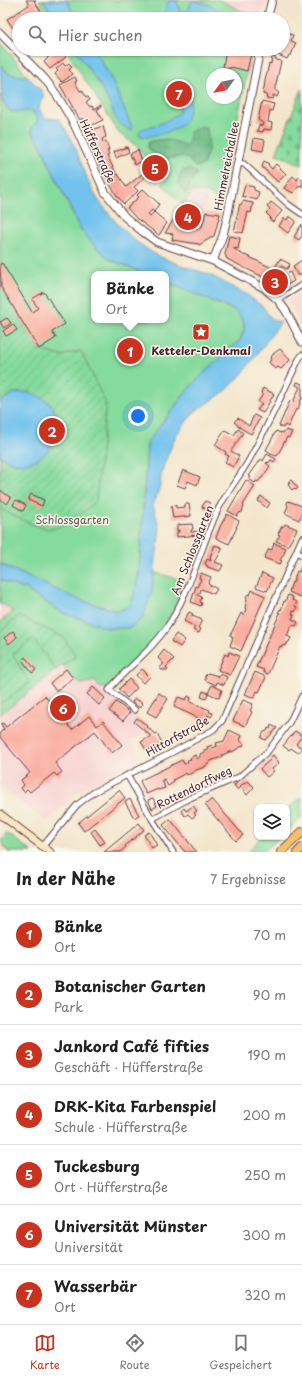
<!DOCTYPE html>
<html lang="de">
<head>
<meta charset="utf-8">
<style>
  body { margin:0; font-family:"Playpen Sans",sans-serif; background:#f6f6f6; color:#222 }
  .controls { position:absolute; right:12px; bottom:12px; display:grid; overflow:hidden; border-radius:8px; box-shadow:0 1px 3px #0004 }
  .controls button { width:36px; height:36px; display:grid; place-items:center; padding:0; border:0; border-bottom:1px solid #e0e0e0; background:#fff; color:#222; font:20px sans-serif }
  .compass { position:absolute; left:206px; top:68px; width:36px; height:36px; border-radius:50%; background:#fff; box-shadow:0 1px 3px #0004; rotate:237deg }
  .you { position:absolute; left:138px; top:416px; width:14px; height:14px; margin:-10px; border:3px solid #fff; border-radius:50%; background:#1a73e8; box-shadow:0 0 0 6px #1a73e833 }
  .badge { display:grid; place-items:center; width:26px; height:26px; border-radius:50%; background:#c8321e; color:#fff; font-size:13px; font-weight:700 }
  .pin { position:absolute; translate:-50% -50%; border:2px solid #fff; box-shadow:0 1px 4px #0006 }
  .popup { position:absolute; left:91px; top:271px; width:78px; height:52px; box-sizing:border-box; display:grid; place-content:center; border-radius:8px; background:#fff; filter:drop-shadow(0 1px 3px #0005); font-size:13px; white-space:nowrap; color:#767676 }
  .popup b { font-size:15px; color:#222 }
  .popup::after { content:''; position:absolute; left:50%; top:100%; margin-left:-8px; border:8px solid transparent; border-top-color:#fff }
  .list { margin:0; padding:0; list-style:none }
  h2 { display:flex; justify-content:space-between; align-items:center; height:52px; margin:0; padding:0 16px; font-size:17px }
  h2 small { font-size:13px; font-weight:400; color:#767676 }
  .list li { display:grid; grid-template-columns:26px 1fr auto; gap:12px; align-items:center; box-sizing:border-box; height:60px; padding:0 16px; border-top:1px solid #e0e0e0 }
  .list b { display:block; font-size:15px; white-space:nowrap }
  .list p { margin:0; font-size:13px; white-space:nowrap; color:#767676 }
  .list em { font-size:13px; font-style:normal; color:#767676 }
  .icon { flex:none; width:22px; height:22px; fill:none; stroke:currentColor; stroke-width:2; stroke-linecap:round; stroke-linejoin:round }
  .map { position:relative; flex:none; width:302px; height:852px; overflow:hidden }
  .search { position:absolute; background:#fff; box-shadow:0 1px 3px #0004; left:12px; right:12px; top:12px; height:44px; display:flex; align-items:center; gap:10px; box-sizing:border-box; padding:0 14px; border-radius:22px; color:#767676; font-size:15px }
  .sheet { height:472px; background:#fff }
  nav { display:flex; justify-content:space-around; align-items:center; box-sizing:border-box; height:56px; border-top:1px solid #e0e0e0; background:#fff; font-size:11px; color:#767676 }
  nav a { display:grid; justify-items:center; gap:2px }
  nav .on { color:#c8321e }
  .map>svg:first-child { display:block }
</style>
</head>
<body>
<div class="map">
<svg width="302" height="852" viewBox="0 0 302 852">
  <defs>
    <pattern id="forest-crowns" width="20" height="18" patternUnits="userSpaceOnUse"><rect width="20" height="18" fill="#6cba84"/><path d="M2 6a3 3 0 1 1 6 0M12 15a3 3 0 1 1 6 0" fill="none" stroke="#5b976c"/></pattern>
    <pattern id="cemetery-stones" width="16" height="16" patternUnits="userSpaceOnUse"><rect width="16" height="16" fill="#85da9d"/><path d="M2 7V4a2 2 0 0 1 4 0v3zM10 15v-3a2 2 0 0 1 4 0v3z" fill="#74bb87"/></pattern>
    <pattern id="garden-furrows" width="10" height="10" patternUnits="userSpaceOnUse"><rect width="10" height="10" fill="#85da9d"/><path d="M-1 1l2-2M0 10L10 0M9 11l2-2" fill="none" stroke="#74bb87"/></pattern>
  </defs>
  <rect width="100%" height="100%" fill="#fbf7ec"/>
  <filter id="ink" filterUnits="userSpaceOnUse"><feTurbulence type="fractalNoise" baseFrequency=".025" numOctaves="2"/><feDisplacementMap in="SourceGraphic" scale="8" xChannelSelector="R" yChannelSelector="G"/><feConvolveMatrix kernelMatrix="1 2 1 2 8 2 1 2 1" color-interpolation-filters="sRGB"/></filter>
  <filter id="wash" filterUnits="userSpaceOnUse"><feTurbulence type="fractalNoise" baseFrequency=".012" numOctaves="4" result="noise"/><feDisplacementMap in="SourceGraphic" scale="16" xChannelSelector="R" yChannelSelector="G"/><feGaussianBlur stdDeviation="0.9" result="paint"/><feColorMatrix in="noise" values="0 0 0 0 0 0 0 0 0 0 0 0 0 0 0 0 0 1.4 0 .05"/><feComposite in="paint" operator="in"/></filter>
  <g filter="url(#wash)">
    <rect width="100%" height="100%" fill="#f3e5cb"/>
    <path fill="#f7d0cf" d="M220 0H267L259 19Z
      M192 191 208 193 206 211 203 212 200 221 195 225H187L164 234Z
      M302 293V327L288 301Z
      M0 597 70 636 99 687 152 728 131 741 141 759 83 789 47 822 0 786Z"/>
    <path fill="#85da9d" stroke="#687c64" fill-rule="evenodd" d="M39 0H220L257 19H50Z
      M0 42C11 53 19 65 28 77L9 74 0 64Z
      M66 49H252L220 203 208 193 192 191 183 205 162 184 168 176 154 156 147 161 139 148 119 133 78 69ZM212 74H236V98H212Z
      M0 95 1 101 17 112 33 111 38 121 32 128V132L40 144 79 227 93 244 109 259 146 274H94V320H166V282L234 310 239 315 244 323V330L240 340 205 372 190 387 148 441 147 445 139 573 132 602 126 608 118 611 79 600 0 564Z
      M153 572 185 581C176 605 166 627 149 648 137 663 121 675 107 689L99 687 95 681 81 684 73 678 63 665 76 656 20 616 0 632V622L13 612 3 604 0 605V580L26 587 99 625 108 628H129L152 590Z
      M33 638 56 670 0 715V704L29 683 13 654Z
      M302 797V817L287 831V810Z
      M7 833 32 852H8L1 841Z
      M261 837H280L263 852H248Z"/>
    <path fill="url(#forest-crowns)" stroke="#5b6c58" d="M200 126 207 128 209 148 203 165 195 167 188 159 182 156C166 161 160 159 148 148V143C161 136 172 141 186 145L189 141V133Z
      M189 169 197 173 185 194C178 184 177 182 182 171Z"/>
    <path fill="url(#cemetery-stones)" stroke="#687c64" d="M302 89V165L276 154Z"/>
    <path fill="url(#garden-furrows)" stroke="#687c64" d="M0 285 39 349 61 356 81 351 106 404 96 501C86 510 63 530 49 529 39 529 11 514 0 509Z
      M19 616 63 637 76 656 56 670 33 639 13 654 29 683 0 704V632Z"/>
    <path fill="#71c2ed" stroke="#5e708c" d="M43 0H67L77 19H55Z
      M171 0 177 1 180 11 186 12 189 9 191 1C197 1 212 4 216 9 218 12 217 16 217 19H170L165 12 166 4Z
      M75 49H94L110 76 132 127V130H129L119 123 114 115 111 105 99 84Z
      M0 64 9 74 28 77 40 89 43 94V98L40 103 39 109 44 118 59 119 72 140 92 190 99 201 118 225 138 243 156 255 180 265 208 274 246 294 263 307 272 320 281 322 243 373 227 390 194 412 176 435 164 464 161 474 160 486 153 506 160 528 152 590 143 618 130 628H108L63 613 29 592 26 587 23 589 0 580V564L80 600 117 611 126 608 132 602 139 574 147 445 148 441 190 387 205 372 240 340 244 330V323L239 315 234 310 166 282V274H146L109 259 93 244 79 227 40 144 32 132V128L38 121 33 111 11 112C0 101 1 95 1 80 1 75 0 69 0 64Z
      M189 91C191 98 190 104 189 110 186 132 165 132 147 137H144L140 135 139 132 142 129 162 123 179 113 180 109 172 99Z
      M28 392C39 395 55 403 56 416 57 422 56 426 58 432 52 450 36 467 15 463 10 462 5 459 0 456V402L13 393Z"/>
    <g id="blocks">
      <path fill="#f9a698" d="M26 0H36L34 1 46 19H19V29L15 31 7 19 29 5Z
        M283 33 293 35 291 41 296 43 291 55H289L287 59 276 54 278 49H283Z
        M59 49 66 57 50 69 44 62 48 58H47Z
        M226 49H252L247 71 231 67 230 69 223 67Z
        M272 57 276 58V60L281 61 276 84V91L279 92 277 97 273 95V99L266 98 267 95 263 94 266 75 267 74 269 63 271 64Z
        M63 63 65 66 69 63 72 67 69 70 73 74 62 82 55 74 58 71 56 69Z
        M75 77 77 81 75 82 80 91 82 90 86 97H88L90 100 86 102 90 107 92 106 94 110 101 105V107L97 110 103 120 90 126 86 120 84 122 82 118 80 120 60 85Z
        M187 89 189 91 172 99 170 97 175 94V93Z
        M262 101 274 104 272 111 270 110 268 122 272 123 271 130 264 129 263 132 257 131 259 125 262 126 263 123 258 120Z
        M103 126 106 137 102 139 103 142 106 141 109 150 107 151 109 155 107 156 117 175 118 174 126 187 147 170 150 173 134 187 138 191 124 204 117 196 107 179 97 160 86 132Z
        M254 138 265 140 263 151 252 149Z
        M127 147 129 152 116 158 114 152Z
        M138 150 142 161 135 165 130 154Z
        M153 160 155 163 157 162 163 170 159 173 161 175 157 179 148 167Z
        M264 161 269 164 268 165 272 169 276 164 286 174 278 182 262 167Z
        M293 176 297 180 299 177 302 179V187L300 185 293 193 284 188Z
        M245 185 254 187V190L259 192 257 200 242 196Z
        M143 189 159 204 154 212 152 210 148 214 150 216 154 212 167 223 159 235 136 218 127 208 139 197 137 195Z
        M243 201 253 203 251 213 248 212 243 233 234 231 237 219 236 217 237 216 240 204H242Z
        M271 202 282 211 273 222 269 219 271 218 266 213 270 209 267 207Z
        M181 208 188 213 187 226 196 228 197 229 202 227 206 212 220 214 214 236 199 245V244L172 240 173 234 165 233Z
        M289 216 296 221 288 233 279 226 284 218 287 220Z
        M302 224V237H301L299 240 294 237Z
        M229 236 240 238 238 249 234 248V249L245 256V255L274 269 280 259 290 264 287 269 281 266 278 272 282 274 283 273 285 275 290 272 294 281 283 287 227 259 225 254Z
        M302 260V274L298 276 293 266Z
        M2 263 32 312 38 308 32 299 44 292 65 324 52 332 56 338 39 349 1 287 0 264Z
        M7 318 11 323 4 328 0 322Z
        M13 324 17 330 6 336 3 331Z
        M280 349 290 360 281 369 278 367 275 369 269 362 271 360 270 358 273 355V354Z
        M297 382 302 384V399H301L298 410 296 409 288 427 285 425 283 428 279 426 288 405 290 401 293 402 300 387 296 385Z
        M263 388 274 394 263 413 257 410 262 404 258 402 263 394 261 393Z
        M254 415 260 418 251 434 242 429 234 422 238 418 249 426Z
        M238 429 243 433 231 451 239 456 233 467 225 462 229 456 225 454 226 452 215 445 225 430 234 435Z
        M286 430 292 432 289 438 287 437 277 456 270 454 271 453 266 450 275 433 276 431 281 433 282 432 284 433Z
        M267 454 276 459 274 462 271 460 268 463 267 462 266 463 270 466 262 478H261L258 482 256 481 255 483 249 479 251 477 249 476 261 459 263 461Z
        M183 470 200 477 197 485 188 481 185 488 177 485Z
        M246 480 255 486 243 505 244 506 242 512 239 513 237 516 228 511Z
        M291 480 298 488 296 490 294 488 292 490 288 485 290 483 288 482Z
        M0 490 11 498 7 504 0 499Z
        M31 494 44 500 42 506 28 500Z
        M261 496 270 503 267 508 258 501Z
        M16 500 26 505 23 511 13 505Z
        M205 501 210 503 208 510 202 507Z
        M288 501 302 506V514L299 520 285 513 288 506 287 504Z
        M185 504H189L191 516 173 518 171 506 176 505V508L185 507Z
        M227 514 239 521 236 527H237L229 544 216 538 220 527Z
        M192 524 193 529 191 530V532L199 531V535L177 537V532H179V530L177 531V525Z
        M285 524 297 529 288 546 276 541 280 535 278 534 282 526 283 527Z
        M274 543 286 548 284 552H285L280 560 282 561 280 564 264 558 269 549 272 550Z
        M215 545 223 548 215 562 223 565 220 571 207 567 208 566 205 564 207 559 211 561 210 557Z
        M302 564V592L300 597 289 592 292 582 293 583 297 571 299 572Z
        M201 573 211 577 208 584 217 589 214 594 201 589 200 593H198L197 595 202 597 200 602 202 603 201 606 191 602 196 586 197 587 201 579 199 578Z
        M262 573 273 578 267 591 256 587Z
        M252 590 265 596 241 651 230 646 233 637 231 636V634L241 613 244 615 246 609 245 608 247 599 246 597 248 594 250 595Z
        M288 595 293 597 292 600 297 602 295 606 297 607 295 612 293 611 292 614 294 615 292 619 298 622 296 626 292 625 289 631 287 636 291 638 288 643H287L286 646 283 645 282 647 280 646 268 674 263 672 264 670 256 667 280 613H278L280 609 281 610 284 601 285 602Z
        M189 612 193 614 192 616 202 620 198 628 201 629 199 633 193 630 195 627 184 621Z
        M13 631 17 637 9 644 4 638Z
        M176 634 185 640 180 647 171 641Z
        M164 650 174 659 166 667 168 670H162L159 668 164 664 158 658Z
        M229 652 239 656 230 675 218 670 225 654 228 656Z
        M25 657 36 670 32 673 22 660Z
        M66 669 73 678 56 691 50 683Z
        M142 669 150 677 143 683 136 675Z
        M255 672 266 677 259 692 257 691 254 698 245 694Z
        M208 673 218 676 219 677 220 674 227 677 224 685 217 682 216 685 205 680V676Z
        M129 679 137 688 127 698 119 689Z
        M212 685 222 690 219 698 208 693 206 699 201 697 203 691 208 693Z
        M93 687 105 698 99 705 87 694Z
        M159 693 168 699 156 717 147 712Z
        M45 696 72 730 89 716 97 726 103 721 122 745 112 753 95 731 55 763 62 772 57 776 54 773 30 792 27 789 24 792 21 788 24 785 21 780 30 773 0 737V733L4 729 1 724 3 723 6 727Z
        M188 696 191 698 190 702 210 710 209 712 213 713 211 717 208 715 205 721 174 707 178 697 186 700Z
        M135 699 143 703 140 708 132 702Z
        M243 700 253 704 250 711 252 712 245 726 233 721Z
        M116 702 130 712 123 721 109 711Z
        M137 718 148 726 147 727 150 729V730L155 734 157 733 162 743 147 751 141 742 151 736 134 722Z
        M271 725 277 728 266 740 261 738 264 732 267 731 268 728 270 729Z
        M229 730 242 736 240 740 244 745 232 752V751L222 755V757L213 760 209 762V764L205 766V767L196 770 192 773 187 775 186 773 173 780 174 782 168 786 164 779 162 780 165 788 158 790V789L146 794 140 781 143 779 182 760 184 764 188 762 187 760 191 759 190 758 195 755 197 759 200 757V754L204 752V750L208 749 207 747 212 745 213 748 217 746 216 743 224 741Z
        M295 731 302 736 296 744 302 748 298 753 291 748 289 750 283 746Z
        M273 755 279 763 272 769 274 771 267 777 260 769 271 759 270 758Z
        M248 781 254 787 247 795 241 787 238 790 234 785 237 783 240 786Z
        M119 790 125 798 84 831 78 823Z
        M153 798 157 806 152 809 148 800Z
        M130 799 139 815 134 818 125 802Z
        M212 799 243 835 236 841 205 805Z
        M193 806 197 811 194 813 196 815 192 818 188 814 185 816 181 811 184 808 186 811Z
        M170 819 195 850 196 852H185L172 836 163 825Z
        M139 823 144 830 125 846 126 847 120 852H104Z
        M95 829 105 842 100 845 91 832Z
        M149 832 157 845 152 848 144 835Z"/>
    </g>
  </g>
  <g filter="url(#ink)">
    <use href="#blocks" fill-opacity="0" stroke="#633d43" stroke-width="1"/>
    <g fill="none" stroke-linecap="round" stroke-linejoin="round">
      <g stroke="#633d43" stroke-width="7">
        <path id="minor" d="M238 163 244 164 289 205 302 214
          M278 300 302 285
          M296 552 302 555
          M135 710 109 690C126 668 148 654 165 630 189 595 199 553 216 514 224 495 239 478 249 460 267 427 283 393 299 359L302 355
          M127 775 152 819 173 852
          M152 819 190 798 239 777 268 751 289 723 302 696
          M43 846 77 805 94 792 173 752 213 730 222 721 302 538"/>
      </g>
      <g stroke="#633d43" stroke-width="9">
        <path id="tertiary" d="M267 19 272 0
          M0 33 44 78 57 95 74 124 105 192 125 217 143 232 157 242 213 261 264 288 278 300 286 311 302 342
          M213 261 223 235 227 218 260 49"/>
      </g>
      <g stroke="#633d43" stroke-width="9">
        <path id="secondary" d="M0 814 50 852"/>
      </g>
      <g stroke="#633d43" stroke-width="10">
        <path id="primary" d="M281 852 302 832
          M298 852 302 848"/>
      </g>
      <use href="#minor" stroke="#fff" stroke-width="5"/>
      <use href="#tertiary" stroke="#fff" stroke-width="7"/>
      <use href="#secondary" stroke="#fbe6c4" stroke-width="7"/>
      <use href="#primary" stroke="#f6c06b" stroke-width="8"/>
    </g>
  </g>
  <defs>
    <g id="sight-square" transform="scale(0.9)"><rect x="-9" y="-9" width="18" height="18" rx="4" fill="#c8321e" stroke="#fbf7ec"/><path d="M0-6L1.8-2.2L6-1.7L2.9 1.2L3.7 5.4L0 3.3L-3.7 5.4L-2.9 1.2L-6-1.7L-1.8-2.2Z" fill="#fff"/></g>
  </defs>
  <g fill-rule="evenodd">
    <use href="#sight-square" x="201" y="332"/>
  </g>
  <g text-anchor="middle" dominant-baseline="central" stroke-width="3" stroke-linejoin="round" paint-order="stroke">
    <g font-size="11" fill="#4a1f2b" stroke="#fbf7ec">
      <text transform="translate(98 151) rotate(65)">Hüfferstraße</text>
      <text transform="translate(226 166) rotate(-79)">Himmelreichallee</text>
      <text transform="translate(192 550) rotate(-68)">Am Schlossgarten</text>
      <text transform="translate(177 736) rotate(-29)">Hittorfstraße</text>
      <text transform="translate(194 787) rotate(-26)">Rottendorffweg</text>
    </g>
    <g font-size="11" font-weight="bold" fill="#4a1f2b" stroke="#fbf7ec">
      <text x="201" y="350">Ketteler-Denkmal</text>
    </g>
    <g font-size="11" fill="#5c574d" stroke="#fbf7ec">
      <text x="72" y="519">Schlossgarten</text>
    </g>
  </g>
</svg>
<div class="controls">
<button><svg class="icon" aria-label="layers" viewBox="0 0 24 24"><path d="M12 4l9 5-9 5-9-5zM3 14l9 5 9-5"/></svg></button>
</div>
<svg class="compass" viewBox="-18 -18 36 36"><path d="M0-13l5 13h-10z" fill="#e53935"/><path d="M0 13l5-13h-10z" fill="#767676"/></svg>
<div class="you"></div>
<div class="pin badge" style="left:130px;top:351px">1</div>
<div class="popup"><b>Bänke</b>Ort</div>
<div class="pin badge" style="left:52px;top:431px">2</div>
<div class="pin badge" style="left:275px;top:282px">3</div>
<div class="pin badge" style="left:188px;top:217px">4</div>
<div class="pin badge" style="left:155px;top:168px">5</div>
<div class="pin badge" style="left:63px;top:708px">6</div>
<div class="pin badge" style="left:179px;top:94px">7</div>
<div class="search"><svg class="icon" aria-label="search" viewBox="0 0 24 24"><circle cx="10" cy="10" r="6"/><path d="M15 15l6 6"/></svg>Hier suchen</div>
</div>
<section class="sheet">
<h2>In der Nähe<small>7 Ergebnisse</small></h2>
<ul class="list">
<li><span class="badge">1</span><div><b>Bänke</b><p>Ort</p></div><em>70 m</em></li>
<li><span class="badge">2</span><div><b>Botanischer Garten</b><p>Park</p></div><em>90 m</em></li>
<li><span class="badge">3</span><div><b>Jankord Café fifties</b><p>Geschäft · Hüfferstraße</p></div><em>190 m</em></li>
<li><span class="badge">4</span><div><b>DRK-Kita Farbenspiel</b><p>Schule · Hüfferstraße</p></div><em>200 m</em></li>
<li><span class="badge">5</span><div><b>Tuckesburg</b><p>Ort · Hüfferstraße</p></div><em>250 m</em></li>
<li><span class="badge">6</span><div><b>Universität Münster</b><p>Universität</p></div><em>300 m</em></li>
<li><span class="badge">7</span><div><b>Wasserbär</b><p>Ort</p></div><em>320 m</em></li>
</ul>
</section>
<nav>
<a class="on"><svg class="icon" aria-label="map" viewBox="0 0 24 24"><path d="M3 6l6-2 6 2 6-2v14l-6 2-6-2-6 2zM9 4v14M15 6v14"/></svg>Karte</a>
<a><svg class="icon" aria-label="directions" viewBox="0 0 24 24"><path d="M12 3l9 9-9 9-9-9zM9 14v-3h6M13 9l2 2-2 2"/></svg>Route</a>
<a><svg class="icon" aria-label="saved" viewBox="0 0 24 24"><path d="M7 4h10v16l-5-4-5 4z"/></svg>Gespeichert</a>
</nav>
</body>
</html>
